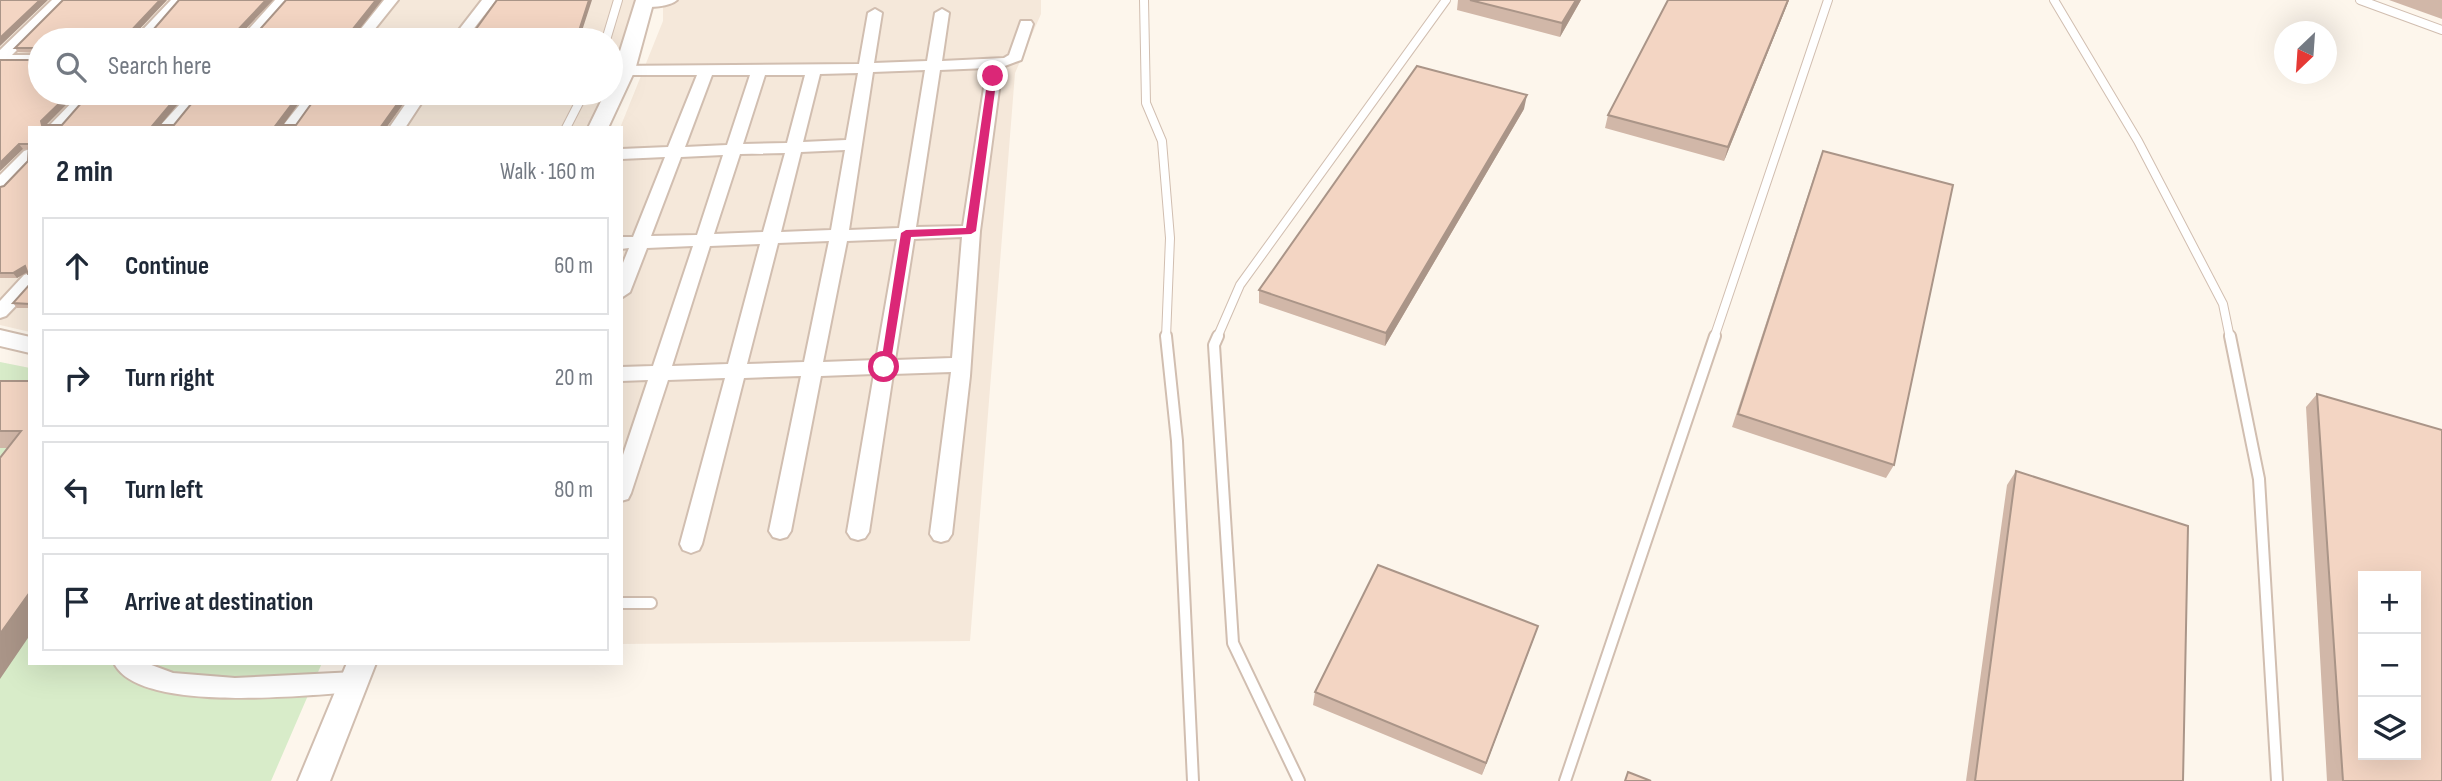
<!DOCTYPE html>
<html lang="en">
<head>
<meta charset="utf-8">
<style>
  body { margin:0; font-family:"Sofia Sans Condensed",sans-serif; background:#f6f6f7; color:#1f2937 }
  .controls { position:absolute; right:21px; bottom:21px; display:grid; overflow:hidden; border-radius:0px; box-shadow:0 7px 28px #0002 }
  .controls button { width:63px; height:63px; display:grid; place-items:center; padding:0; border:0; border-bottom:2px solid #e0e1e3; background:#fff; color:#1f2937; font:35px sans-serif }
  .compass { position:absolute; left:2274px; top:21px; width:63px; height:63px; border-radius:50%; background:#fff; box-shadow:0 7px 28px #0002; rotate:205deg }
  .stop { position:absolute; width:21px; height:21px; margin:-16px; border:5px solid #db2777; border-radius:50%; background:#fff }
  .stop.end { background:#db2777; border-color:#fff; box-shadow:0 2px 7px #0008 }
  .list { margin:0; padding:0; list-style:none }
  h2 { display:flex; justify-content:space-between; align-items:center; height:91px; margin:0; padding:0 28px; font-size:30px }
  h2 small { font-size:23px; font-weight:400; color:#747a83 }
  .list li { display:grid; grid-template-columns:46px 1fr auto; gap:21px; align-items:center; box-sizing:border-box; height:98px; margin:0 14px 14px; padding:0 14px; border:2px solid #e0e1e3; border-radius:0px }
  .list b { display:block; font-size:26px; white-space:nowrap }
  .list em { font-size:23px; font-style:normal; color:#747a83 }
  .icon { flex:none; width:38px; height:38px; fill:none; stroke:currentColor; stroke-width:2; stroke-linecap:round; stroke-linejoin:round }
  .map { position:relative; flex:none; width:2442px; height:781px; overflow:hidden }
  .search { position:absolute; background:#fff; box-shadow:0 7px 28px #0002; left:28px; top:28px; width:595px; height:77px; display:flex; align-items:center; gap:18px; box-sizing:border-box; padding:0 24px; border-radius:38px; color:#747a83; font-size:26px }
  .panel { position:absolute; background:#fff; box-shadow:0 7px 28px #0002; left:28px; top:126px; width:595px; height:539px; border-radius:0px }
  .map>svg:first-child { display:block }
</style>
</head>
<body>
<div class="map">
<svg width="2442" height="781" viewBox="0 0 2442 781">
  <rect width="100%" height="100%" fill="#fdf6ec"/>
  <path fill="#f5e8da" d="M0 0H638L622 65 611 87V40H40V93H607L589 128H30V332L0 325Z
    M663 0H1041V14L1015 73 970 641 621 644 620 128 663 21Z"/>
  <path fill="#d8ecc9" d="M0 362 30 368V663H322L271 781H0Z"/>
  <g fill="none" stroke-linecap="round" stroke-linejoin="round">
    <g stroke="#d1beb0" stroke-width="10">
      <path id="service-far1" d="M1144 0 1146 103 1162 141 1170 238 1166 338
        M2054 0 2138 141 2223 304 2230 338
        M2360 0 2442 30
        M606 40 618 0
        M566 128 584 93
        M1217 338 1240 285 1446 0
        M1714 338 1828 0"/>
    </g>
    <g stroke="#d1beb0" stroke-width="14">
      <path id="service" d="M1166 336 1177 441 1193 781
        M1218 336 1214 345 1233 643 1299 781
        M2230 336 2259 479 2277 781
        M621 603H651
        M1565 781 1715 336"/>
    </g>
    <g stroke="#d1beb0" stroke-width="4">
      <path id="minor" d="M52 0H67L12 55H40V63H0V50Z
        M171 0H186L148 40H133Z
        M275 0H290L254 40H239Z
        M384 0H398L366 40H352Z
        M482 0H496L465 40H451Z
        M640 0H677C669 7 650 8 640 6Z
        M875 9 882 13 874 63 927 61 935 13 942 9 949 13 942 61 1004 58 1009 55 1021 21H1031L1033 24 1021 60 1002 67 980 231 970 376 952 534 948 540 941 542 934 540 930 534 951 372 893 374 869 532 865 538 858 540 851 538 847 532 874 374 821 376 791 531 787 537 780 539 773 537 769 531 801 376 744 378 702 544 699 550 691 553 683 550 680 544 725 378 668 380 631 493 628 499 621 501V461L648 380 621 381V367L653 366 693 246 647 248 630 292 621 298V268L629 248 621 249V237H633L665 157 621 159V149L668 147 697 75H611V66L859 64 868 13ZM987 68 963 226 916 227 940 70ZM925 70 899 228 849 230 873 72ZM858 73 846 140 803 142 820 74ZM712 75H750L727 145 685 147ZM765 75H805L787 143 743 144ZM845 150 831 230 781 232 801 152ZM785 153 763 232 714 234 740 154ZM723 155 697 235 651 236 681 157ZM962 237 952 358 895 360 914 239ZM897 239 876 360 823 362 847 241ZM829 241 804 362 747 364 778 243ZM760 244 728 364 672 366 710 246Z
        M81 93H97L64 128H47Z
        M190 93H206L175 128H158Z
        M309 93H325L297 128H281Z
        M413 93H428L405 128H389Z
        M30 149V164L6 189 0 190V175L24 151Z
        M30 273V291L6 316 0 318V301L24 275Z
        M114 663H146L173 673 235 678 355 672 363 675 367 682 363 689 355 692C307 695 138 714 114 663Z"/>
    </g>
    <g stroke="#d1beb0" stroke-width="4">
      <path id="tertiary" d="M636 0H654L635 70 608 128H588L605 93H611V80Z
        M0 330 30 337V353L0 346Z
        M347 663H376L330 781H298Z"/>
    </g>
    <use href="#service-far1" stroke="#fff" stroke-width="8"/>
    <use href="#service" stroke="#fff" stroke-width="10"/>
    <use href="#minor" fill="#fff" fill-rule="evenodd"/>
    <use href="#tertiary" fill="#fff" fill-rule="evenodd"/>
  </g>
  <path fill="#d1b7a8" d="M167 0 132 37H147L179 0H273L238 37H253L286 0H382L351 40H40V93H78L46 125H174L306 93 283 125H296L411 93 386 128H30L28 272 17 278H0V187L4 186 28 161 29 149H23L0 171V60H38V53L18 52 15 48Z
    M1458 0H1581L1560 37 1457 10Z
    M1789 0 1724 161 1605 128 1608 115Z
    M2389 0H2442V19Z
    M1524 109 1385 346 1259 303V290Z
    M1823 151 1894 465 1886 478 1732 427 1818 164Z
    M30 284V308H17L13 303Z
    M0 381H30L0 679 8 448H0Z
    M2317 394 2442 781H2327L2306 407Z
    M2016 471 2183 781H1966L2007 485Z
    M1538 626 1482 775 1313 705 1315 692Z"/>
  <path fill="#aa9588" d="M40 0H48L0 46V38Z
    M160 0H167L131 38 128 37V34Z
    M266 0H273L237 38 234 37V34Z
    M376 0H382L351 40H344Z
    M589 0H592L579 40H576Z
    M1576 0H1581L1560 37 1562 23Z
    M1788 0H1789L1724 161 1728 147Z
    M70 93H78L45 126 42 125 41 121Z
    M180 93H187L158 128 153 125Z
    M300 93H306L281 128 276 125Z
    M405 93H411L386 128H380Z
    M1527 95 1524 109 1385 346 1386 333Z
    M19 144 23 149 0 171V163Z
    M25 266 29 271 17 278 13 273Z
    M30 592V635L0 679V634Z
    M1538 626 1534 638 1482 775 1486 763Z"/>
  <path fill="#f3d5c3" stroke="#aa9588" stroke-width="2" fill-rule="evenodd" d="M0 0H40L0 38Z
    M63 0H160L128 34V37H147L179 0H266L234 34V37H253L286 0H376L344 40H40V93H70L41 121 42 125H62L90 93H180L153 125H174L200 93H300L276 125H296L319 93H405L380 128H30V274H28L25 266 13 273H0V187L4 186 28 161 29 144H19L0 163V60H38V48H15Z
    M497 0H589L576 40H468Z
    M1470 0H1576L1562 23Z
    M1668 0H1788L1728 147 1608 115Z
    M1417 66 1527 95 1386 333 1259 290Z
    M1823 151 1953 185 1894 465 1738 414Z
    M30 284V304L13 303Z
    M0 381H30V592L0 634V458L21 431H0Z
    M2317 394 2442 430V781H2343ZM2363 576H2416V755H2363Z
    M2016 471 2188 526 2183 781H1975Z
    M1378 565 1538 626 1486 763 1315 692Z
    M1628 772 1651 781H1625Z"/>
  <path fill="#db2777" d="M993 74 997 76 976 231 971 234 911 237 890 367 880 370 901 233 906 230 966 228 988 76Z"/>
</svg>
<div class="controls">
<button>+</button>
<button>−</button>
<button><svg class="icon" aria-label="layers" viewBox="0 0 24 24"><path d="M12 4l9 5-9 5-9-5zM3 14l9 5 9-5"/></svg></button>
</div>
<svg class="compass" viewBox="-18 -18 36 36"><path d="M0-13l5 13h-10z" fill="#e53935"/><path d="M0 13l5-13h-10z" fill="#747a83"/></svg>
<div class="stop" style="left:884px;top:367px"></div>
<div class="stop end" style="left:993px;top:76px"></div>
<div class="search"><svg class="icon" aria-label="search" viewBox="0 0 24 24"><circle cx="10" cy="10" r="6"/><path d="M15 15l6 6"/></svg>Search here</div>
<section class="panel">
<h2>2 min<small>Walk · 160 m</small></h2>
<ul class="list">
<li><svg class="icon" aria-label="ahead" viewBox="0 0 24 24"><path d="M12 20V5M6 11l6-6 6 6"/></svg><div><b>Continue</b></div><em>60 m</em></li>
<li><svg class="icon" aria-label="right" viewBox="0 0 24 24"><path d="M7 20v-9h11M14 6l5 5-5 5"/></svg><div><b>Turn right</b></div><em>20 m</em></li>
<li><svg class="icon" aria-label="left" viewBox="0 0 24 24"><path d="M17 20v-9H6M10 6l-5 5 5 5"/></svg><div><b>Turn left</b></div><em>80 m</em></li>
<li><svg class="icon" aria-label="arrive" viewBox="0 0 24 24"><path d="M6 21V4h12l-3 4 3 4H6"/></svg><div><b>Arrive at destination</b></div></li>
</ul>
</section>
</div>
</body>
</html>
